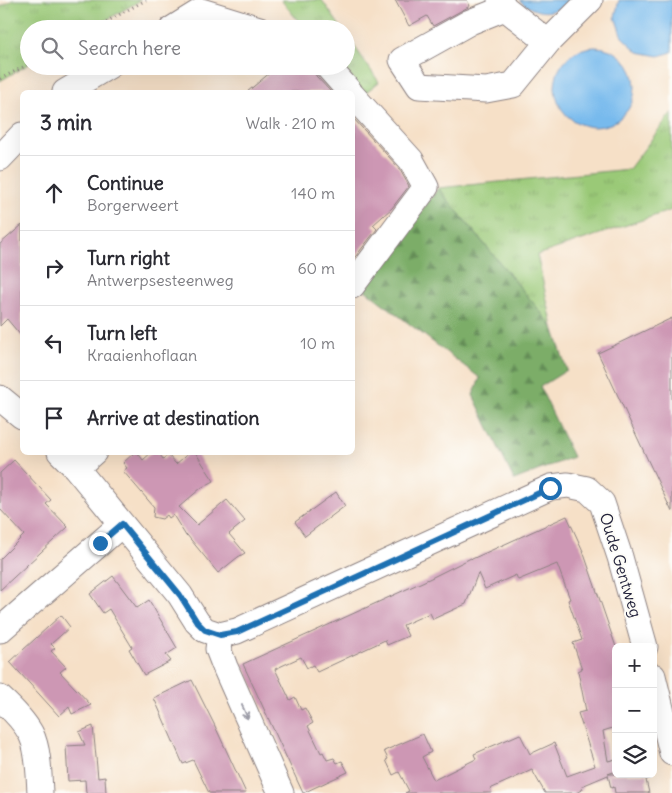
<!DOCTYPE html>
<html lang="en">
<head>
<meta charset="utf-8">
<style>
  body { margin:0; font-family:Delius,sans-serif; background:#f2f2f3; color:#2b2b33 }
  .controls { position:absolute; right:15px; bottom:15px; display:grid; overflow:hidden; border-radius:8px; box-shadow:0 5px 20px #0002 }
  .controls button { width:45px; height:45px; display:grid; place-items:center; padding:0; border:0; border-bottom:1px solid #e1e1e2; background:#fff; color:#2b2b33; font:25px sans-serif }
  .stop { position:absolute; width:15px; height:15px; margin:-11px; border:4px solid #1f6fb2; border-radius:50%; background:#fff }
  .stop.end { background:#1f6fb2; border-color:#fff; box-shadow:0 1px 5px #0008 }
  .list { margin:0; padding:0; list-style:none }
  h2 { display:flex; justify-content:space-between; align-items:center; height:65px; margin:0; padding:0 20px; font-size:21px }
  h2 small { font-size:16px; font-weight:400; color:#7c7c81 }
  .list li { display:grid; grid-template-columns:32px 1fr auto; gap:15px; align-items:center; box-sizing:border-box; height:75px; padding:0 20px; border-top:1px solid #e1e1e2 }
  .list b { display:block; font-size:19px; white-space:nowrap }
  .list p { margin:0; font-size:16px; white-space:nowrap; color:#7c7c81 }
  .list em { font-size:16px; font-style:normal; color:#7c7c81 }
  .icon { flex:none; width:28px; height:28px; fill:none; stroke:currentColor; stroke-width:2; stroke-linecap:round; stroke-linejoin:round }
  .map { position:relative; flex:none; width:672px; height:793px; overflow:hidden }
  .search { position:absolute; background:#fff; box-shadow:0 5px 20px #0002; left:20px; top:20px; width:335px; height:55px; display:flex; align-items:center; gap:12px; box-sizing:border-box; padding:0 18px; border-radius:28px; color:#7c7c81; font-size:19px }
  .panel { position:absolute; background:#fff; box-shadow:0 5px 20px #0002; left:20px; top:90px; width:335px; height:365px; border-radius:8px }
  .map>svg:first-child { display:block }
</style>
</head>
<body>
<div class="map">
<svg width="672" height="793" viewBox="0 0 672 793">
  <defs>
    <pattern id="grass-tufts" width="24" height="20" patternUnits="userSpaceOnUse" patternTransform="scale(1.25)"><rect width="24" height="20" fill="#9ac977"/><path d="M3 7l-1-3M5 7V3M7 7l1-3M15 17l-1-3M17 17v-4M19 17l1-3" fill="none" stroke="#84ac68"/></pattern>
    <pattern id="forest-firs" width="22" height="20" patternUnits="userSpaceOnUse" patternTransform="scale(1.25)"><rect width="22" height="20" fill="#7bad68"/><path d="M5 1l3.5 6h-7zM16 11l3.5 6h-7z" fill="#648c57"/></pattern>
  </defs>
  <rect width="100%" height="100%" fill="#fdfcf7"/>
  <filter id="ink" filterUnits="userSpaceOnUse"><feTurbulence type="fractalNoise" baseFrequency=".02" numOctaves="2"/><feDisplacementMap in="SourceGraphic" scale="10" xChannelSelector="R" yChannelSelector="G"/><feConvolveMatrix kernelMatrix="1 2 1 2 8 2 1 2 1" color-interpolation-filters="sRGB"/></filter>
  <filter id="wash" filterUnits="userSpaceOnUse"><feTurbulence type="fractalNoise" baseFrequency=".0096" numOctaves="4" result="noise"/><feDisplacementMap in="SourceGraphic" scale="20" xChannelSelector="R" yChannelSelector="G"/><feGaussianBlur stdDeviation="1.12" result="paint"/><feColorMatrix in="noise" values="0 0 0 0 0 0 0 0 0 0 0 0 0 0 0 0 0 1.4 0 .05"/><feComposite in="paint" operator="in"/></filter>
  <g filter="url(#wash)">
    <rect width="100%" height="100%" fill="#f6e0c7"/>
    <path fill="url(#grass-tufts)" stroke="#5e7659" d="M13 0H141L91 29H29V64L0 81V7Z
      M281 0H322L342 29H305Z
      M346 34 379 82 361 96 336 66H346Z
      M672 112V210L537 255 553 327 438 188 629 169Z"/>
    <path fill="url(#forest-firs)" stroke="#4e6852" d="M438 188 553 327 567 370 540 387 573 457 514 480 473 395 480 378 365 290Z"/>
    <path fill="#77baed" stroke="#4c6e94" d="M519 0H570C555 16 535 15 519 0Z
      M619 0H672V52L659 56 638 52 622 37 615 17Z
      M555 87a40 40 0 1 1 80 0a40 40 0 1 1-80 0Z"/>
    <g id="blocks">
      <path fill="#cd97b4" d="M395 0H467L470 6 433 26 427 16 409 26Z
        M278 66H313L316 76 331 92H247Z
        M352 117 399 168 409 186 392 208 373 225 377 229 352 261Z
        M22 225V337L7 319 0 326V244Z
        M672 318V512L598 353Z
        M135 452H137L143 460 152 452H158L163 459 168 455 176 464 190 452H195L214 481 201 488 179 507 197 525 227 500 245 521 229 534 245 553 238 557 218 573 187 535 186 536 173 515 169 518 167 515 162 519 153 517 154 507 123 471 127 468 123 463Z
        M14 460 51 500 46 504 68 527 0 590V559L24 535 0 509V473Z
        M336 492 345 506 305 536 295 522Z
        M567 516 583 551 616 647V727L603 731 608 761 616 759V771L608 774H647L648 779 646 780 649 793H615L614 787 611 788 608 775 582 786 583 789 576 793H545L532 770 490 789 492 793H405L409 791 399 772 393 775 386 760 388 759 384 751 423 734 431 752 422 757 434 780 476 759 474 754 520 734 530 754 554 743 567 776 595 766 578 713 586 711 578 671 582 669 573 643 582 640 568 600 570 599 557 564 518 580 516 575 485 589 478 573 466 604 433 619 430 613 403 625 408 636 387 645 385 640 317 672 313 665 307 668 301 657 275 669 290 700 295 697 301 710 305 708 313 723 308 726 321 753 323 752 327 760 334 758 337 763 342 761 348 772 303 793 243 664 431 578 471 558 472 559Z
        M113 576 137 608 149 600 177 648 166 655 171 661 144 675 129 649 132 647 109 609 103 613 90 594Z
        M61 615 70 627 51 644 55 648 51 651 66 667 60 672 91 705 72 714 69 707 59 716 10 662Z
        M192 680 214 724 246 793H209L193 760 183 764 154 698Z
        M93 726 98 778 105 777 106 793H86L85 780 68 781 66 746 85 745 79 732Z"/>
    </g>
  </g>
  <g filter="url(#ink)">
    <use href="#blocks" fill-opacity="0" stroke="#8c8181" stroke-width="1"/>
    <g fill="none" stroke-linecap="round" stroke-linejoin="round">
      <g stroke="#8c8181" stroke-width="27">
        <path id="minor" d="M500 0 505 8 548 42 590 0
          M505 8 470 22 402 60 419 86 486 90 513 85 548 42
          M172 29 201 11 259 29
          M327 66 350 92
          M65 92 109 66
          M352 95 411 160 426 187 352 286
          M0 158 22 135
          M0 398 22 416
          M60 452 76 468 180 595 197 622 205 630 220 635
          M76 468 94 452
          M0 630 122 524
          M220 635 237 631 551 487 568 485 587 489 602 503 620 557 645 647
          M220 635 218 649 225 667 281 793
          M653 676 672 753
          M0 698C11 708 24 721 31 734 39 750 39 776 40 793"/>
      </g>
      <path stroke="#8c8181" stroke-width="3" stroke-dasharray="1 4" stroke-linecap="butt" d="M93 29 146 0
        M0 79 29 64"/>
      <use href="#minor" stroke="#fff" stroke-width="25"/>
    </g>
    <defs><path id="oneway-shaft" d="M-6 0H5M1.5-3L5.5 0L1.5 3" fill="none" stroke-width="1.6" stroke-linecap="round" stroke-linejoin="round" transform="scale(1.25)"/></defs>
    <use stroke="#9c9ca7" href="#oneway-shaft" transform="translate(245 712) rotate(66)"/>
  </g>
  <g fill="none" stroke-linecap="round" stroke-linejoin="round" filter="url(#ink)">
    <path stroke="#1f6fb2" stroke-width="6" d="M100 543 122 524 180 595 197 622 205 630 220 635 237 632 550 488"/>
  </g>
  <g text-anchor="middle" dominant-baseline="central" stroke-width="4" stroke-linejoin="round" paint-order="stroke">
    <g font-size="16" fill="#22223b" stroke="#fdfcf7">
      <text transform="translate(621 565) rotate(73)">Oude Gentweg</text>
    </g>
  </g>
</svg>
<div class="controls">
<button>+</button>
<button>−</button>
<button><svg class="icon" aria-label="layers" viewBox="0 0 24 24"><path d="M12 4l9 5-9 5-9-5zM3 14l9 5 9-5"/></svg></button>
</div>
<div class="stop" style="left:550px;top:488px"></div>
<div class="stop end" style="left:100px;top:543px"></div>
<div class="search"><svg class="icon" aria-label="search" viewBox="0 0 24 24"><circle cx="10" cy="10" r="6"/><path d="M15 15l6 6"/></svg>Search here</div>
<section class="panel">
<h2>3 min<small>Walk · 210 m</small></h2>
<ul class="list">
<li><svg class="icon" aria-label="ahead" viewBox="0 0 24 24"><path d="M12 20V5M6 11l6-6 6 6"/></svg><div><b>Continue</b><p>Borgerweert</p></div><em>140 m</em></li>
<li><svg class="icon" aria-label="right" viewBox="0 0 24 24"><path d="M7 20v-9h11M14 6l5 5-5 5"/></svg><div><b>Turn right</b><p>Antwerpsesteenweg</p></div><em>60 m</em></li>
<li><svg class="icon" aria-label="left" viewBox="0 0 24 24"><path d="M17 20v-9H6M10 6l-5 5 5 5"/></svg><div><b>Turn left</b><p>Kraaienhoflaan</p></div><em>10 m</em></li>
<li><svg class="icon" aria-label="arrive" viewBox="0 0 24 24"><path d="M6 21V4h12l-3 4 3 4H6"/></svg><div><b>Arrive at destination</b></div></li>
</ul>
</section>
</div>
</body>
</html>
